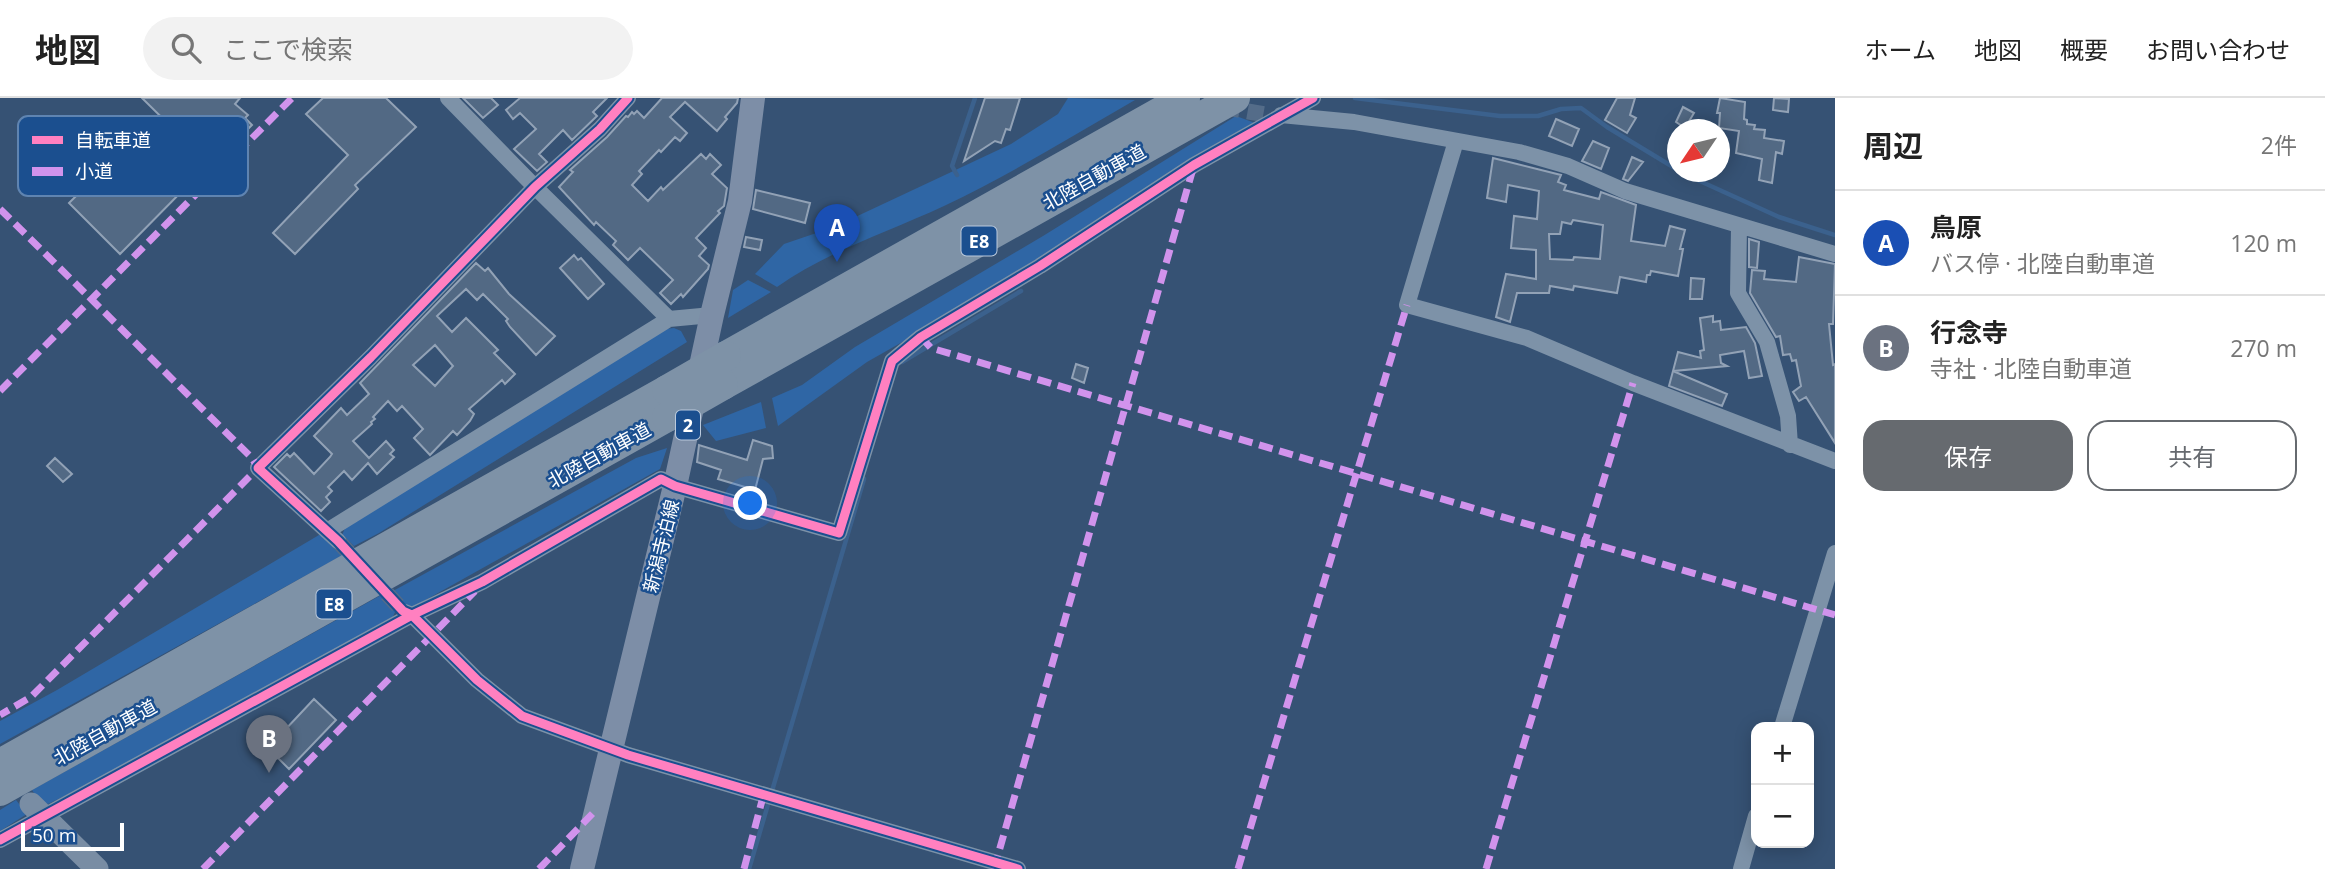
<!DOCTYPE html>
<html lang="ja">
<head>
<meta charset="utf-8">
<style>
  body { margin:0; font-family:"Open Sans","Noto Sans JP",sans-serif; background:#f2f2f2; color:#222 }
  .controls { position:absolute; right:21px; bottom:21px; display:grid; overflow:hidden; border-radius:14px; box-shadow:0 4px 18px #0003 }
  .controls button { width:63px; height:63px; display:grid; place-items:center; padding:0; border:0; border-bottom:2px solid #e0e0e0; background:#fff; color:#222; font:35px sans-serif }
  .compass { position:absolute; left:1667px; top:21px; width:63px; height:63px; border-radius:50%; background:#fff; box-shadow:0 4px 18px #0003; rotate:235deg }
  .scale { position:absolute; left:21px; bottom:18px; width:103px; box-sizing:border-box; padding-left:7px; border:4px solid #fff; border-top:0; font-size:19px; line-height:24px; white-space:nowrap; color:#fff; -webkit-text-stroke:5px #1b4f8f; paint-order:stroke }
  .you { position:absolute; left:751px; top:406px; width:24px; height:24px; margin:-18px; border:5px solid #fff; border-radius:50%; background:#1a73e8; box-shadow:0 0 0 10px #1a73e833 }
  .badge { display:grid; place-items:center; width:46px; height:46px; border-radius:50%; background:#666a6f; color:#fff; font-size:23px; font-weight:700 }
  .pin { position:absolute; translate:-50% -58px; filter:drop-shadow(0 2px 4px #0008) }
  .pin::after { content:''; position:absolute; top:37px; width:24px; height:21px; background:inherit; clip-path:polygon(0 0,100% 0,50% 100%) }
  .list { margin:0; padding:0; list-style:none }
  h2 { display:flex; justify-content:space-between; align-items:center; height:91px; margin:0; padding:0 28px; font-size:30px }
  h2 small { font-size:23px; font-weight:400; color:#767676 }
  .list li { display:grid; grid-template-columns:46px 1fr auto; gap:21px; align-items:center; box-sizing:border-box; height:105px; padding:0 28px; border-top:2px solid #e0e0e0 }
  .list b { display:block; font-size:26px; white-space:nowrap }
  .list p { margin:0; font-size:23px; white-space:nowrap; color:#767676 }
  .list em { font-size:23px; font-style:normal; color:#767676 }
  .actions { display:flex; gap:14px; padding:21px 28px }
  .actions a { flex:1; padding:16px 0; border:2px solid #666a6f; border-radius:21px; text-align:center; font-size:24px; color:#666a6f }
  .actions .main { background:#666a6f; color:#fff }
  .icon { flex:none; width:38px; height:38px; fill:none; stroke:currentColor; stroke-width:2; stroke-linecap:round; stroke-linejoin:round }
  .map { position:relative; flex:none; width:1835px; height:771px; overflow:hidden }
  header { display:flex; align-items:center; gap:42px; box-sizing:border-box; height:98px; padding:0 35px; background:#fff; border-bottom:2px solid #e0e0e0 }
  header strong { font-size:33px }
  nav { display:flex; gap:38px; margin-inline-start:auto; font-size:24px }
  .search { width:490px; height:63px; background:#f2f2f2; display:flex; align-items:center; gap:18px; box-sizing:border-box; padding:0 24px; border-radius:38px; color:#767676; font-size:26px }
  main { display:flex }
  aside { flex:1; background:#fff }
  .map>svg:first-child { display:block }
</style>
</head>
<body>
<header>
<strong>地図</strong>
<div class="search"><svg class="icon" aria-label="search" viewBox="0 0 24 24"><circle cx="10" cy="10" r="6"/><path d="M15 15l6 6"/></svg>ここで検索</div>
<nav><a>ホーム</a><a>地図</a><a>概要</a><a>お問い合わせ</a></nav>
</header>
<main>
<div class="map">
<svg width="1835" height="771" viewBox="0 0 1835 771">
  <rect width="100%" height="100%" fill="#365274"/>
  <path fill="#2f66a5" d="M1068 0 1135 2C1072 38 1010 77 944 108 888 134 828 153 777 189L755 176 784 146 834 129 1011 46 1058 16Z
    M1236 18 1255 25 934 226 867 264 778 328 772 300 802 287 855 249 1043 138Z
    M748 182 771 194 728 220 733 192Z
    M674 230 681 233 687 244 379 435 354 448 342 437 347 426 665 231Z
    M761 304 766 330 716 343 703 327Z
    M667 350 660 371 413 509 405 507 393 493 636 360Z
    M319 437 325 438 343 457 0 646V623L57 592Z
    M383 496 396 512 391 523 218 614 102 680 48 706 40 704 32 692Z
    M16 702 27 716 0 733V712Z"/>
  <g fill="none" stroke-linecap="round" stroke-linejoin="round">
    <path stroke="#3b618d" stroke-width="4.5" d="M1355 0 1500 18H1538L1561 11 1581 10 1607 29 1678 72
      M1680 74 1779 119 1835 137
      M957 77 952 68 975 0
      M902 264 1021 193
      M749 771 864 381"/>
  </g>
  <path fill="#526984" stroke="#92a2b6" stroke-width="2" fill-rule="evenodd" d="M142 0H240L235 6 248 17 245 20 252 27 211 68Z
    M323 0H386L416 29 355 87 358 91 295 156 273 135 348 57 306 16Z
    M463 0H491L498 7 483 20Z
    M520 0H607L593 14 597 18 572 42 563 32 539 56 547 64 537 73 514 51 536 31 520 15 513 21 506 12Z
    M662 0H738L737 5 725 19 727 21 717 33 685 4 670 19 687 35 680 43 675 39 661 54 659 52 639 73 642 76 632 87 648 103 661 89 663 92 701 56 706 61 710 56 721 67 712 76 727 90 724 108 718 113 720 115 696 140 706 150 699 158 709 167 708 171 683 199 681 196 671 206 660 195 673 182 640 150 628 162 613 147 616 143 596 124 594 127 559 89 573 74 570 72 607 39 626 18 628 19 632 14 634 16 637 13 644 20Z
    M985 0H1020L1010 32 1006 31 1001 45 995 43 964 63Z
    M1617 0H1635L1630 17 1636 20 1627 35 1605 22Z
    M1720 0 1745 4 1744 21 1747 22V26L1755 27 1754 31 1765 32 1764 40 1784 43 1782 56 1776 54 1772 85 1759 82 1762 61 1736 55 1739 33 1719 30 1720 15H1717Z
    M1774 0 1789 1 1788 14 1773 12Z
    M1683 9 1694 15 1685 30 1676 24Z
    M1556 21 1579 31 1572 48 1549 38Z
    M143 32 194 81 120 156 69 105Z
    M1593 43 1609 50 1601 71 1582 63Z
    M1632 59 1643 64 1628 83 1623 81Z
    M1493 60 1561 77 1558 84 1566 87 1564 92 1599 101 1601 94 1636 107 1631 143 1665 148 1670 128 1685 132 1680 151H1683L1678 178 1651 173 1650 177H1647L1646 184 1620 179 1617 195 1574 188 1573 192 1550 188 1549 195H1517L1510 224 1496 219 1506 176 1536 181V152L1511 150 1514 118 1537 121 1539 93 1508 87 1506 104 1487 100ZM1573 122 1603 127 1600 161 1574 159 1573 162 1550 161 1549 136H1560L1562 124 1571 126Z
    M756 92 810 105 805 125 753 111Z
    M746 139 762 142 760 152 744 149Z
    M1749 141 1759 144 1757 170 1749 169Z
    M574 157 578 162 581 160 604 186 588 201 560 170Z
    M1799 159 1835 166 1833 226H1829L1833 267 1835 266V345L1806 299 1799 303 1793 294 1801 288 1796 262 1792 263 1790 256 1783 257 1780 238 1776 239 1750 195 1752 172 1765 173 1764 181 1796 184Z
    M476 165 485 173 488 170 509 196 555 238 536 257 510 229 506 223 508 221 483 196 477 202 466 191 437 218 452 234 466 220 498 252 494 255 515 276 505 286 502 282 493 290 469 311 474 316 470 323 457 337 453 333 430 357 414 340 423 331 402 308 397 313 388 303 373 319 375 321 371 324 372 326 353 343 369 360 386 343 394 352 390 356 394 359 377 376 368 365 352 382 344 373 328 389 332 393 326 399 330 404 321 413 274 369 287 356 290 359 294 355 314 376 330 359 332 356 314 338 341 310 347 317 369 296 360 285ZM435 247 453 268 435 288 413 267Z
    M1691 180 1704 181 1702 201H1690Z
    M1713 218V224L1720 223 1721 232 1746 229 1755 245 1762 278 1749 280 1744 253 1720 257 1721 265 1727 268 1673 273 1678 254 1701 260 1700 253 1704 252 1700 220Z
    M1076 266 1088 270 1084 285 1072 280Z
    M1673 273 1727 296 1722 308 1669 288Z
    M753 342 772 348 773 360 763 361 755 392 718 381 721 372 697 364 699 347 747 362Z
    M55 360 72 376 63 384 47 368Z
    M314 601 336 622 289 671 268 650Z"/>
  <g fill="none" stroke-linecap="round" stroke-linejoin="round">
    <path stroke="#546c89" stroke-width="16" stroke-dasharray="16 8" stroke-linecap="butt" d="M1224 9 1268 17
      M338 443 403 513"/>
    <path stroke="#7d92a8" stroke-width="16" d="M448 0 535 89 669 221 712 217
      M1281 17 1354 24 1519 54 1568 68 1625 93 1835 156
      M1456 43 1407 207 1527 240 1633 285 1835 363
      M1739 128 1738 195 1767 244 1788 318 1790 347
      M327 433 669 221
      M338 443 258 370 371 259 535 89 600 31 628 0
      M405 514 412 517 477 582 522 618 628 657 1018 771
      M1782 629 1835 455
      M0 742 412 517 482 484 661 381 675 388 839 435 892 263 921 239 1040 168 1194 67 1313 0
      M1741 771 1756 718"/>
    <path stroke="#798da4" stroke-width="23" d="M31 706 97 771"/>
    <path stroke="#7d8ea7" stroke-width="24" d="M582 771 675 388 712 217 740 103 753 0"/>
    <path stroke="#7e92a7" stroke-width="30" d="M726 258 1185 0
      M723 287 1235 0
      M0 666 667 292
      M0 693 667 319"/>
    <path stroke="#7e92a7" stroke-width="30" d="M667 292 726 258
      M667 319 723 287"/>
    <path stroke="#d193ec" stroke-width="7" stroke-dasharray="14 7" stroke-linecap="butt" d="M0 111 252 360 258 370 31 599 0 617
      M921 239 931 250 1835 517
      M0 293 292 0
      M203 771 475 493
      M539 771 595 713
      M744 771 764 695
      M994 771 1194 67
      M1238 771 1407 207
      M1486 771 1633 285"/>
    <g stroke="#1b4f8f" stroke-width="13">
      <path id="cycleway" d="M628 0 600 31 535 89 371 259 258 370 338 443 403 513 412 517 477 582 522 618 628 657 1018 771
        M0 742 412 517 482 484 661 381 675 388 839 435 892 263 921 239 1040 168 1194 67 1313 0"/>
    </g>
    <use href="#cycleway" stroke="#ff80c0" stroke-width="9"/>
  </g>
  <g text-anchor="middle" dominant-baseline="central" stroke-width="5" stroke-linejoin="round" paint-order="stroke">
    <g fill="#1b4f8f" stroke="#bbcadd" stroke-width="2">
      <rect x="961.5" y="128.5" width="35" height="29" rx="5"/>
      <rect x="676" y="312.5" width="24" height="29" rx="5"/>
      <rect x="316.5" y="491.5" width="35" height="29" rx="5"/>
    </g>
    <g font-size="18" font-weight="bold" fill="#fff">
      <text x="979" y="143">E8</text>
      <text x="688" y="327">2</text>
      <text x="334" y="506">E8</text>
    </g>
    <g font-size="19" fill="#fff" stroke="#1b4f8f">
      <text transform="translate(1094 79) rotate(-29)">北陸自動車道</text>
      <text transform="translate(599 357) rotate(-29)">北陸自動車道</text>
      <text transform="translate(661 448) rotate(-76)">新潟寺泊線</text>
      <text transform="translate(105 634) rotate(-29)">北陸自動車道</text>
    </g>
  </g>
  <rect x="18" y="18" width="230" height="80" rx="10" fill="#1b4f8f" stroke="#5f84b1" stroke-width="2"/>
  <rect x="32" y="38" width="31" height="8" fill="#ff80c0"/>
  <rect x="32" y="69" width="31" height="9" fill="#d193ec"/>
  <g font-size="19" fill="#fff">
    <text x="75" y="49">自転車道</text>
    <text x="75" y="80">小道</text>
  </g>
</svg>
<div class="controls">
<button>+</button>
<button>−</button>
</div>
<svg class="compass" viewBox="-18 -18 36 36"><path d="M0-13l5 13h-10z" fill="#e53935"/><path d="M0 13l5-13h-10z" fill="#767676"/></svg>
<div class="scale">50 m</div>
<div class="you"></div>
<div class="pin badge" style="left:837px;top:164px;background:#1a4fb4">A</div>
<div class="pin badge" style="left:269px;top:675px;background:#6b7280">B</div>
</div>
<aside>
<h2>周辺<small>2件</small></h2>
<ul class="list">
<li><span class="badge" style="background:#1a4fb4">A</span><div><b>鳥原</b><p>バス停 · 北陸自動車道</p></div><em>120 m</em></li>
<li><span class="badge" style="background:#6b7280">B</span><div><b>行念寺</b><p>寺社 · 北陸自動車道</p></div><em>270 m</em></li>
</ul>
<div class="actions"><a class="main">保存</a><a>共有</a></div>
</aside>
</main>
</body>
</html>
